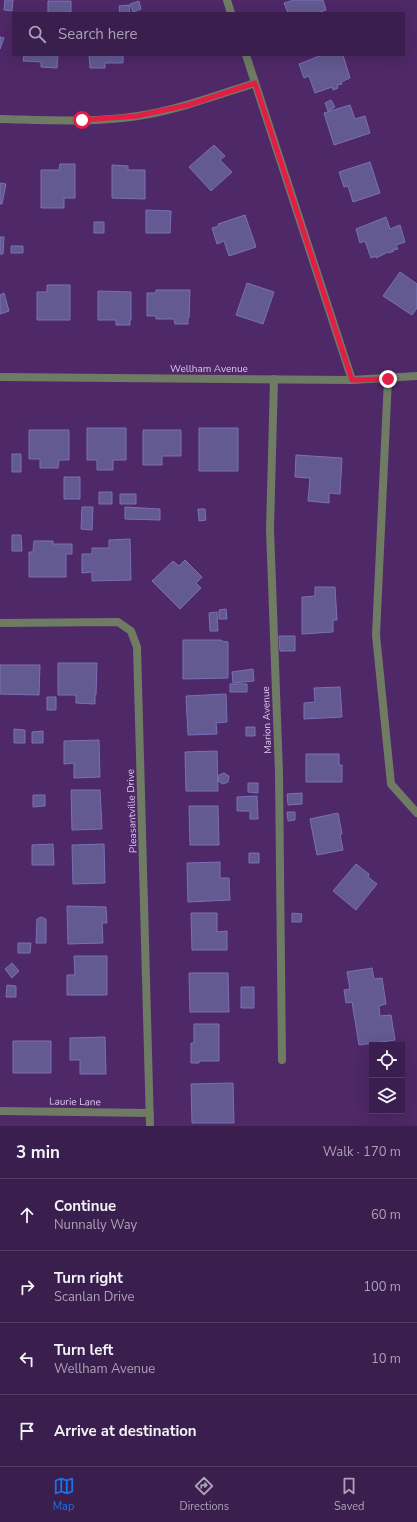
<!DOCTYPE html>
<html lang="en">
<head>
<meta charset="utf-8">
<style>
  body { margin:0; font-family:"Nunito Sans",sans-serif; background:#412754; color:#f1f3f6 }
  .controls { position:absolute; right:12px; bottom:12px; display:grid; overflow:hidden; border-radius:0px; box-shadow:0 4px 16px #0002 }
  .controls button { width:36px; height:36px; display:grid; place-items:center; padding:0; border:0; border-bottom:1px solid #543c65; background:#3a1e4d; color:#f1f3f6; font:20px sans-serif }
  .stop { position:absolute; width:12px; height:12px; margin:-9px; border:3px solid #e11d48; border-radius:50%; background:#fff }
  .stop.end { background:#e11d48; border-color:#fff; box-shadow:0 1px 4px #0008 }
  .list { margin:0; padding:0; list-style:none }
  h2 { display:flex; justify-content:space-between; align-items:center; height:52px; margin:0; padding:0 16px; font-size:17px }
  h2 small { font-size:13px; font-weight:400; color:#aba2b6 }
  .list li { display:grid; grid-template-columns:26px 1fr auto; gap:12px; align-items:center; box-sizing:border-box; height:72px; padding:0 16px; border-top:1px solid #543c65 }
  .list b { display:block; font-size:15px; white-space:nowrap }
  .list p { margin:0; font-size:13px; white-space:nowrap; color:#aba2b6 }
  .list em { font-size:13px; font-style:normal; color:#aba2b6 }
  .icon { flex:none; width:22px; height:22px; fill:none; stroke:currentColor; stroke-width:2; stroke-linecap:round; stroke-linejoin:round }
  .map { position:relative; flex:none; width:417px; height:1126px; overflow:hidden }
  .search { position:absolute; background:#3a1e4d; box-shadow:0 4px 16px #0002; left:12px; right:12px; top:12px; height:44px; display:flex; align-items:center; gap:10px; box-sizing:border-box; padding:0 14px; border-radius:0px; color:#aba2b6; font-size:15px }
  .sheet { height:340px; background:#3a1e4d }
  nav { display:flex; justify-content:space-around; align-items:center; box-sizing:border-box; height:56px; border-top:1px solid #543c65; background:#3a1e4d; font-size:11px; color:#aba2b6 }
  nav a { display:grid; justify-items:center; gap:2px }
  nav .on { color:#1a73e8 }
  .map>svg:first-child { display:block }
</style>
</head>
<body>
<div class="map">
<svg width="417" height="1126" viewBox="0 0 417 1126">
  <rect width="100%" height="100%" fill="#4e2867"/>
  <path fill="#625a90" stroke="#7b70b9" d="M5 0H13L12 11 4 10Z
    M294 0H323L326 10 317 13H288L284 3Z
    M48 1H71V12L48 13Z
    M139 1 141 9 133 12 130 4Z
    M129 5 130 13H120L119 6Z
    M0 37 4 38 0 49Z
    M24 55H58L57 68 41 67V62L23 61Z
    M89 55H123V63H105V68H90Z
    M322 55H343L350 78 341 82 342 84 337 85 338 88 333 90 332 87 315 93 309 76 304 78 299 64Z
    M331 100 335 107 328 111 325 103Z
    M350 105 355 119 365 116 370 133 334 145 324 113Z
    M214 145 225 156 220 160 232 172 211 191 189 167Z
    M370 162 380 193 353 202 348 186 344 187 339 172Z
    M60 164H75V198H64V208H41V170H59Z
    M112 165 128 166V170H145V199L112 198Z
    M0 183 6 184 2 204H0Z
    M146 210 171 211 170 233H146Z
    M245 215 256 247 229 256 224 241 217 244 212 228 219 226 218 224Z
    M386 217 390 229 400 225 405 242 396 245 398 249 393 250 394 251 389 253 388 252 376 258V256L371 258 365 241 360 243 356 229Z
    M94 222H104V233H94Z
    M0 237H4L3 254H0Z
    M11 246H23V253H11Z
    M400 272 417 284V308L412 315 383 296Z
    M247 283 274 292 263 324 236 315Z
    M47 285H70V320H37V292H47Z
    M156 290H190L189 318H188V324H175L174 319H156V316H147V293H156Z
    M98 291 131 292V320H130V325H116V320H98Z
    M4 293 9 311 0 314V295Z
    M87 428H126V460H113V470H97V460H87Z
    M199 428H238V471H199Z
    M29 430H69V460H59L58 468H40V459H29Z
    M143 430H181V456H162V465H143Z
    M12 454H21V472H12Z
    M296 455 342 458 340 494 329 493V503L308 501 310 478 295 477Z
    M64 477H80V499H64Z
    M99 492H112V504H99Z
    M120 494H136V504H120Z
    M82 507H93L92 530 81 529Z
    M125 507 160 509V520L125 519Z
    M198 509H205L206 520 199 521Z
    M12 535H21L22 551H12Z
    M130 539 131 580 92 581V572L82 573V554H92V548H109V540Z
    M34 541H53V544H72V554H66V577H29V552H33Z
    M185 560 202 577 196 583 201 588 180 609 152 581 173 561 179 566Z
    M315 587H335L337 620H333V632L302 634V597L315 596Z
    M226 609 227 619H219V610Z
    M217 612 218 631H210L209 613Z
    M279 636H295V651H280Z
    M183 640H221L222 641 228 642V678L183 679Z
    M58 663H97L96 695H95V704L76 703V695H58Z
    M0 665H40L39 695 0 694Z
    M253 669 254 681 233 683 232 672Z
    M230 684H247V692H230Z
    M340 687 342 717 304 719V703L315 702 314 688Z
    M226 694 227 722 216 723 217 734 188 735 186 696Z
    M47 697H56V710H47Z
    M246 727H255V736H246Z
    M14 729 25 730V743H14Z
    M43 731V743H32V732Z
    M99 740 100 777 74 778V763L64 764V741Z
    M217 751 218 791H186L185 752Z
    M306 754H339V765H342V782H306Z
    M224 773 229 776 228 782 223 784 218 781 219 775Z
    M248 783H258V793L248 792Z
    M71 790H100L102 829 72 830Z
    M302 793V804L288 805 287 794Z
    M33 795H45V806L33 807Z
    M257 796 258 819H250V811H237V797Z
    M189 806H218L219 845H190Z
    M287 812H295V820L288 821Z
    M338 813 342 834H340L343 850 317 855 310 819Z
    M53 844 54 865H32V845Z
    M104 844 105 883 73 884 72 845Z
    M249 853H259V863H249Z
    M220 862V878H229L230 900 188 902 187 863Z
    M356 864 369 874 368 877 377 884 356 910 333 891Z
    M67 906 106 907 107 923H102L103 943 68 944Z
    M191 913H217V932L227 931V950H192Z
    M292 913 302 914 301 922H292Z
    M41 917 46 919V943H36L37 919Z
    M18 943H31L30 953H18Z
    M74 956H107V995H67V975H75Z
    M12 963 19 971 12 978 5 969Z
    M372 968 374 979 382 978 386 1004 379 1006 380 1016 391 1015 395 1040 359 1045 352 1002 346 1003 344 990 350 989 347 972Z
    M189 973H228L229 1012H190Z
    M7 985 16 986V997H6Z
    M241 987H254V1008H241Z
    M194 1024H219V1061H199V1063H191V1043H194Z
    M105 1037 106 1074H80V1060H70V1038Z
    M13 1041H51V1073H13Z
    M233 1083 234 1123H192L191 1084Z"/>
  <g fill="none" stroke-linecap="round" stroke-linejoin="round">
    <path stroke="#6f7b63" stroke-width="8" d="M274 379 270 529 279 772 282 1060"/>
    <path stroke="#6f7b63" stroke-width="8" d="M227 0 231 13
      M246 55 352 380
      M0 119C45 120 93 123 138 116 178 110 217 95 255 83
      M388 379 376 635 391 784 417 813
      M0 623 118 622 131 631 137 647 150 1126
      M0 1111 150 1113"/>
    <path stroke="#6f7b63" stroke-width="8" d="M0 377 352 380 417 376"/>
  </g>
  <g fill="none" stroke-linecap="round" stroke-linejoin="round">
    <path stroke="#e11d48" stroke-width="5" d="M82 120 137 116 188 105 255 83 352 380 388 379"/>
  </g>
  <g text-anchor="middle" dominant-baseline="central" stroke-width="4" stroke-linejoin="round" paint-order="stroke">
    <g font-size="10" fill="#ddc9ee" stroke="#4e2867">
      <text x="209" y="369">Wellham Avenue</text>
      <text transform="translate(267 720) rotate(-92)">Marion Avenue</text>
      <text transform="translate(132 811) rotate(-92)">Pleasantville Drive</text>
      <text transform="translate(75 1102) rotate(1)">Laurie Lane</text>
    </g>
  </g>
</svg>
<div class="controls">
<button><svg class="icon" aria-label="locate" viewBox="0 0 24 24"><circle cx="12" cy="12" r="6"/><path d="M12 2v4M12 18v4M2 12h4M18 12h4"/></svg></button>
<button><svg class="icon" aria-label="layers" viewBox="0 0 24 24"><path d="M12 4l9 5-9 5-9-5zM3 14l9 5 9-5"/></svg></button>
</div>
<div class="stop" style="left:82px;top:120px"></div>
<div class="stop end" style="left:388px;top:379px"></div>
<div class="search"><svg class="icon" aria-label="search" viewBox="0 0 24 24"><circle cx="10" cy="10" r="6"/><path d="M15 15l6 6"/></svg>Search here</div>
</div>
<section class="sheet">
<h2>3 min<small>Walk · 170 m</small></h2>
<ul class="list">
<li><svg class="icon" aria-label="ahead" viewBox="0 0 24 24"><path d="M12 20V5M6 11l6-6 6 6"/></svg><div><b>Continue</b><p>Nunnally Way</p></div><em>60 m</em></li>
<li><svg class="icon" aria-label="right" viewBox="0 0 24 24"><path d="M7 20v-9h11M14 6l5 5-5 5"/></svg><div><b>Turn right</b><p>Scanlan Drive</p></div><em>100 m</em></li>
<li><svg class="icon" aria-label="left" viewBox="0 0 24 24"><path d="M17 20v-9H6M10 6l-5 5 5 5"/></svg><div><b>Turn left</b><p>Wellham Avenue</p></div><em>10 m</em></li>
<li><svg class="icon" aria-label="arrive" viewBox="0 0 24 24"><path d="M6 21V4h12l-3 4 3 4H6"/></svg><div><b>Arrive at destination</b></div></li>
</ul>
</section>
<nav>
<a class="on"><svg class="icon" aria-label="map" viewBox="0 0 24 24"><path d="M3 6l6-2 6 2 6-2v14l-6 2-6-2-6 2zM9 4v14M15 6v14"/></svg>Map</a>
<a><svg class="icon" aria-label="directions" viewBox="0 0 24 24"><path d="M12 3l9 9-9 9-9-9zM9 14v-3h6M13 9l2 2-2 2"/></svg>Directions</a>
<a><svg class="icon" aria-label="saved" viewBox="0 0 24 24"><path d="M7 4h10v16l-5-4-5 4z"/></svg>Saved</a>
</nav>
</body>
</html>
